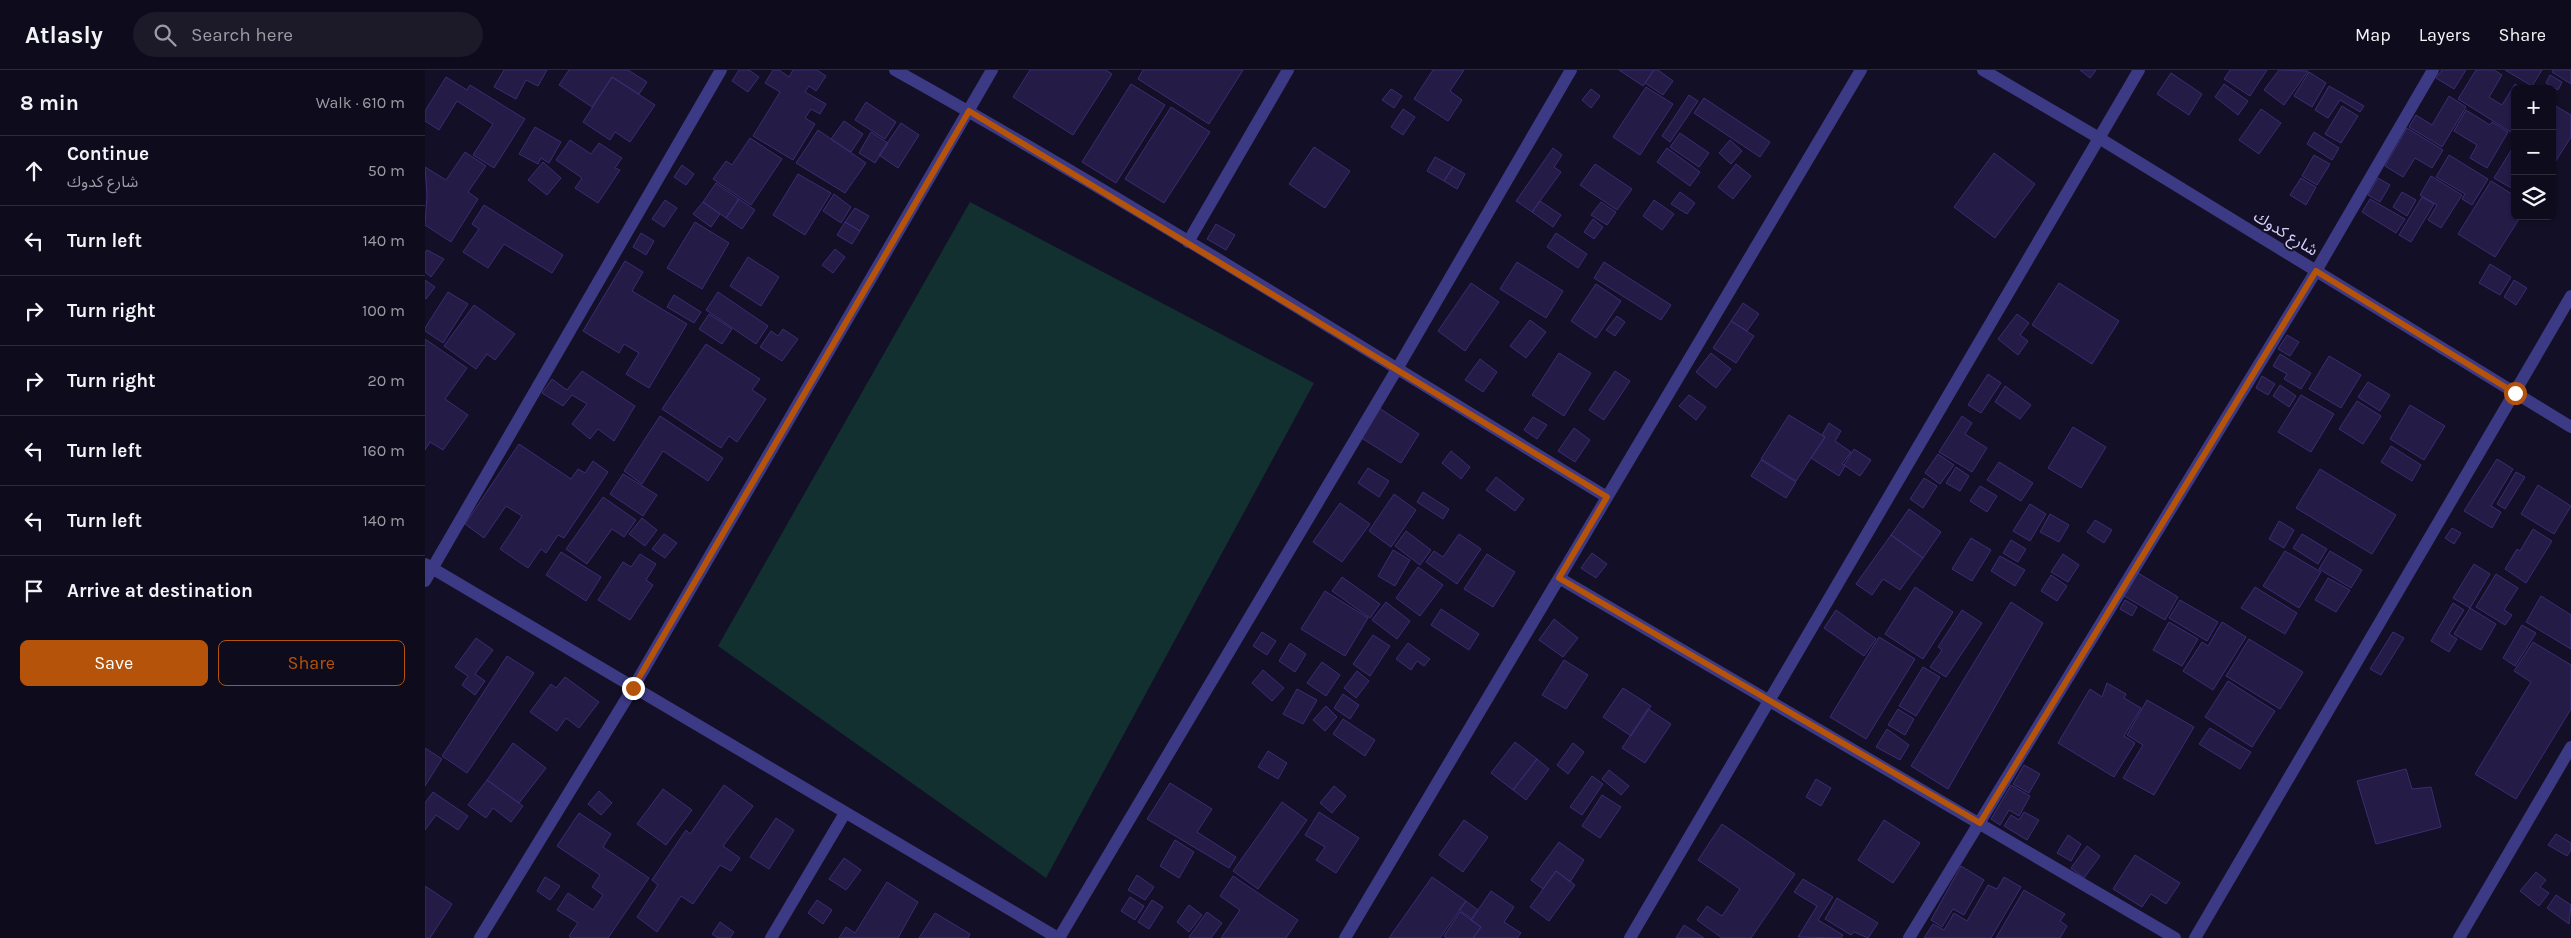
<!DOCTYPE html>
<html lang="en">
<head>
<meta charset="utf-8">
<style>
  body { margin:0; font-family:Karla,"Noto Sans Arabic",sans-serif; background:#1c1929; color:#f1f3f6 }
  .controls { position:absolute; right:15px; top:15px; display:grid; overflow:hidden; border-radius:8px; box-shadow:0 1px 4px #0004 }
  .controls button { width:45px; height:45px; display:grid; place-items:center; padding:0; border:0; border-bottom:1px solid #2e2b3b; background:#0e0b1c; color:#f1f3f6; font:25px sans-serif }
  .stop { position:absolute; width:15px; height:15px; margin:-11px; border:4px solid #b45309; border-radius:50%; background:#fff }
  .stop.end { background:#b45309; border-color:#fff; box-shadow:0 1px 5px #0008 }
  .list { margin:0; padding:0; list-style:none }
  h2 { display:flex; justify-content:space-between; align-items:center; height:65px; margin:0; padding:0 20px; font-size:21px }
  h2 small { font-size:16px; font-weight:400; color:#9b9ba3 }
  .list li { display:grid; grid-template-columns:32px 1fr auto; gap:15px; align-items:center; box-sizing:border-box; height:70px; padding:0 20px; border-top:1px solid #2e2b3b }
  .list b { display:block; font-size:19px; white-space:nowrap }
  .list p { margin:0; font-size:16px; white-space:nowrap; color:#9b9ba3 }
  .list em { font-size:16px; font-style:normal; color:#9b9ba3 }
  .actions { display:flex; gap:10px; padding:15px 20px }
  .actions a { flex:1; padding:11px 0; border:1px solid #b45309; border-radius:8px; text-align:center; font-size:18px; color:#b45309 }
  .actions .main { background:#b45309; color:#fff }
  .icon { flex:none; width:28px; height:28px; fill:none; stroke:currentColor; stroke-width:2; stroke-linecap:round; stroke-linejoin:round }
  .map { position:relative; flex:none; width:2146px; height:868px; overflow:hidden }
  header { display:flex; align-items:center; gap:30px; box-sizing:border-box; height:70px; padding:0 25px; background:#0e0b1c; border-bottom:1px solid #2e2b3b }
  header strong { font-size:24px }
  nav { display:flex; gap:28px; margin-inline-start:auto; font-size:18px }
  .search { width:350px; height:45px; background:#1c1929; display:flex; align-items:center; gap:12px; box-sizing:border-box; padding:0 18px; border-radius:28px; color:#9b9ba3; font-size:19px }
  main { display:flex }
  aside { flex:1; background:#0e0b1c }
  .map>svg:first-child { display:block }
</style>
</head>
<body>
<header>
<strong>Atlasly</strong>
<div class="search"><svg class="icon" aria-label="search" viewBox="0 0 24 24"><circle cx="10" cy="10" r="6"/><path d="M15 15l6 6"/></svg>Search here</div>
<nav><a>Map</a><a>Layers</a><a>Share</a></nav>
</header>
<main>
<aside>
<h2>8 min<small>Walk · 610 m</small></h2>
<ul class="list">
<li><svg class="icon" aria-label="ahead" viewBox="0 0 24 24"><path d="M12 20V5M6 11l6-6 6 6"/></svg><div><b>Continue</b><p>شارع كدوك</p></div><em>50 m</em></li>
<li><svg class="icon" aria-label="left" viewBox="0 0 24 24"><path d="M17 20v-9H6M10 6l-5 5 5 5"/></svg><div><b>Turn left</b></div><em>140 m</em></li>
<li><svg class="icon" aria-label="right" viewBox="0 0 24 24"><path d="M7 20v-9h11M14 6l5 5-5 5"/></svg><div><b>Turn right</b></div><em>100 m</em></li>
<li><svg class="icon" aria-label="right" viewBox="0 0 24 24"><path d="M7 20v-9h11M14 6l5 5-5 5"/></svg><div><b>Turn right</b></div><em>20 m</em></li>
<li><svg class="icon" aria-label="left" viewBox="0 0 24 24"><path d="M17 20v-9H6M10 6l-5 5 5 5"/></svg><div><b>Turn left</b></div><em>160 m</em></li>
<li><svg class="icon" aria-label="left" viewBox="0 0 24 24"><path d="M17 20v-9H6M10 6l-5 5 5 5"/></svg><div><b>Turn left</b></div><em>140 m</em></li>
<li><svg class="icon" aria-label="arrive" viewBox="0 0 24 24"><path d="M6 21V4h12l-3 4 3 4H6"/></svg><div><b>Arrive at destination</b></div></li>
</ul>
<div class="actions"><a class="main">Save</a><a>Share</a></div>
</aside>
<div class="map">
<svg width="2146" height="868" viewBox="0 0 2146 868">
  <rect width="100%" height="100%" fill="#130f26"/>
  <path fill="#12302f" d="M545 132 889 313 621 808 293 576Z"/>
  <path fill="#241b47" stroke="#3b2d73" d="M79 0H122L113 16 101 10 91 29 69 17Z
    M144 0H203L222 12 214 24 187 7 167 37 134 15Z
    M314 0H324L334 7 323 22 307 11Z
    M348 0H354L364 7 368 0H392L401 6 391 21 384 16 380 22 401 34 395 44 386 39 380 48 390 54 368 90 328 66 355 22 340 13Z
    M605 0H681L687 4 648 65 588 27Z
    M718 0H818L784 54 713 9Z
    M1008 0H1039L1025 21 1037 30 1023 51 989 29Z
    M1194 0H1229L1218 16Z
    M1229 0H1233L1248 11 1238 25 1220 13Z
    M1655 0H1671L1665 8Z
    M1805 0H1842L1825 26 1799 9Z
    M1854 0 1883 1 1859 35 1839 20Z
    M2017 0H2041L2029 19 2011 8Z
    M2051 0H2069L2077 5 2064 27 2077 35 2090 14 2098 19H2090L2089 64 2033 29Z
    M2080 0H2117L2107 16Z
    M2128 0H2146V14L2127 2Z
    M1884 2 1901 13 1887 37 1869 26Z
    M1746 3 1777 24 1764 45 1732 24Z
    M2125 5 2137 12 2133 20 2121 13Z
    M21 7 42 20 45 15 100 49 69 98 48 85 68 54 32 31 14 60 0 51V41Z
    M187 7 230 35 205 72 190 62 185 70 158 52Z
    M706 14 740 35 691 113 657 92Z
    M1799 14 1823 31 1813 45 1790 27Z
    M1904 16 1939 36 1935 42 1915 30 1903 48 1890 40Z
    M1221 17 1248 34 1215 85 1188 67Z
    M966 19 977 26 969 38 957 30Z
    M1166 19 1175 26 1166 38 1157 30Z
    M1264 25 1273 31 1245 72 1237 66Z
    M2024 26 2041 37 2017 77 1984 57 1991 45 2007 55Z
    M1279 28 1345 72 1335 87 1269 43Z
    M441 32 471 52 460 69 430 50Z
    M2127 34 2146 45V67L2127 97Z
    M1917 36 1933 46 1916 73 1900 64Z
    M746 37 785 62 739 133 700 109Z
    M978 39 990 47 978 65 966 57Z
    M1836 39 1856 53 1834 84 1814 70Z
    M2041 40 2065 55 2067 52 2083 62 2062 98 2045 88 2052 75 2029 61Z
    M419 51 438 64 426 82 406 69Z
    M476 53 494 65 473 98 454 85Z
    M110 57 136 72 124 93 116 88 113 94 94 84Z
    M1982 58 2018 80 2007 98 1990 88 1978 107 1960 96Z
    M393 60 441 93 420 123 371 93Z
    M446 62 463 73 450 93 434 83Z
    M1889 62 1914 78 1907 90 1882 74Z
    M1255 63 1284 83 1274 97 1245 77Z
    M325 68 357 89 326 135 288 109 301 91 307 95Z
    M145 70 166 84 174 73 197 88 190 98 195 100 173 133 150 118 157 108 131 90Z
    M1305 70 1317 81 1306 94 1294 83Z
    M2090 74V120L2069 108Z
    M889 77 925 101 900 138 864 114Z
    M1128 78 1137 85 1129 97 1136 102 1107 142 1091 131Z
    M1242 78 1275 102 1265 116 1232 92Z
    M40 82 61 96 43 122 53 129 26 172 0 155 2 125 0 97 21 110Z
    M1569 83 1610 114 1570 168 1529 137Z
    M1889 85 1905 94 1892 115 1877 106Z
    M2024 85 2063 109 2047 135 2037 129 2040 124 2011 107Z
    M1010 87 1028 97 1019 111 1002 101Z
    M118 92 136 108 122 125 103 110Z
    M1170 94 1207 119 1192 140 1155 115Z
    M1311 94 1326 106 1308 129 1293 117Z
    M257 95 269 104 261 115 249 107Z
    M1028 97 1040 104 1032 119 1019 111Z
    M373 104 406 123 380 165 348 145Z
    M2006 106 2037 125 2016 158 2003 150 2012 135 1995 125Z
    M1876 108 1891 117 1881 135 1865 125Z
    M1953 108 1965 115 1955 132 1943 125Z
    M2066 111 2090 126V146H2096L2070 187 2033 164Z
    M291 113 314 129 301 148 278 132Z
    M1255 122 1270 133 1262 144 1246 134Z
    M1977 122 1991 130 1982 146 1968 137Z
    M409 124 426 137 416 153 398 141Z
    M1997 127 2009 134 1986 172 1974 165Z
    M314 129 330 140 317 159 301 148Z
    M1945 129 1980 149 1971 163 1937 142Z
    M240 130 252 138 239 157 227 149Z
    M1229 130 1249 144 1237 160 1218 146Z
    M1115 131 1136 145 1128 157 1107 142Z
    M278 132 295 144 286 157 268 144Z
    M1176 132 1191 142 1182 155 1166 145Z
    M59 135 138 185 127 203 79 174 63 198 38 182 54 159 47 154Z
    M430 138 444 146 435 161 420 152Z
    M1168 149 1178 157 1169 169 1159 162Z
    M270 152 304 173 277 219 242 198Z
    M420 152 435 161 427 174 412 165Z
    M791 154 810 165 801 180 782 169Z
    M216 163 229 171 221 185 208 177Z
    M1131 163 1162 184 1153 198 1122 177Z
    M410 179 420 187 408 203 397 195Z
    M2 180 19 189 6 207 0 202V183Z
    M323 187 354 207 336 236 305 216Z
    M200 191 218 202 207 221 262 254 224 318 201 304 214 283 199 274 194 283 158 261Z
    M1092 192 1138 221 1121 248 1075 219Z
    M1179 192 1246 235 1236 250 1169 208Z
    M2065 194 2086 207 2075 225 2054 213Z
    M0 210 10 217 1 229 0 228Z
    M2089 210 2102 218 2091 235 2079 227Z
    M1046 213 1074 232 1040 281 1013 261Z
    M1634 213 1694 251 1667 294 1607 255Z
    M1171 214 1196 231 1171 268 1146 251Z
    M23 222 43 234 18 273 0 261V258Z
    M293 222 343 256 331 274 281 240Z
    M249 225 276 242 269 253 242 237Z
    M1318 233 1334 244 1322 261 1306 251Z
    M49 235 90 264 70 290 62 284 51 299 19 276Z
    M284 244 307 259 297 274 274 259Z
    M1592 244 1604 253 1595 265 1603 271 1593 285 1573 269Z
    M1192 246 1200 252 1190 266 1181 260Z
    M1105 250 1121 262 1101 288 1085 276Z
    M1306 251 1329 266 1311 293 1288 278Z
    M358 259 373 269 357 291 335 277 346 261 353 266Z
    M1862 265 1874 272 1865 286 1853 279Z
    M0 269 42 298 20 329 43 345 18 380 5 372 0 380Z
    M281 274 335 309 327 320 341 329 312 372 304 366 296 378 237 339Z
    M1134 283 1166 303 1139 346 1107 325Z
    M1286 283 1306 299 1291 318 1271 302Z
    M1855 284 1886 303 1876 319 1859 309 1862 304 1848 296Z
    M1904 286 1936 305 1916 338 1884 319Z
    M1055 289 1072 302 1058 322 1040 310Z
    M157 301 210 336 189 371 173 359 165 369 147 354 162 334 147 325 138 336 117 323 127 309 142 320Z
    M1190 301 1205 311 1179 350 1164 340Z
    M1563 304 1576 313 1556 343 1543 335Z
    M1837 306 1850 314 1843 325 1831 318Z
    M1943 312 1965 325 1955 341 1933 327Z
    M1855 315 1871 326 1864 337 1848 326Z
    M1580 316 1606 335 1595 349 1570 332Z
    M1264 325 1281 337 1271 350 1254 336Z
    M1876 325 1909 344 1886 382 1853 362Z
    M1932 331 1956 346 1938 374 1914 359Z
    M1985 335 2020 356 1999 390 1965 369Z
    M954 338 994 364 976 393 935 367Z
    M1364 345 1400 367 1371 411 1336 389Z
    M235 346 298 388 283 411 238 381 217 414 199 401Z
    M1537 346 1547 353 1540 364 1562 378 1547 402 1514 382Z
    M1108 347 1122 355 1112 369 1099 360Z
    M1404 353 1416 361 1410 371 1426 382 1417 394 1420 396 1414 406 1386 388 1400 367 1397 365Z
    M1648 357 1681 377 1656 418 1623 398Z
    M1149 358 1165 370 1150 392 1133 381Z
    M94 374 146 409 153 399 160 403 168 391 183 402 139 468 133 465 121 483 116 479 103 498 75 479 97 446 81 436 59 468 40 454Z
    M1966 376 1996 395 1987 411 1956 392Z
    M1429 379 1446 390 1435 406 1419 395Z
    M1026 381 1045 397 1036 409 1017 393Z
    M1513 384 1529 395 1515 414 1500 403Z
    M2072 389 2088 399 2066 436 2076 442 2067 458 2039 441Z
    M1336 390 1371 412 1361 428 1326 406Z
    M1574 392 1608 413 1596 431 1562 410Z
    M1531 397 1544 406 1535 421 1521 413Z
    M943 398 964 411 954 427 933 413Z
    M1895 399 1971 445 1947 484 1871 438Z
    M2091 402 2100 407 2080 439 2072 434Z
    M198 404 232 425 218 446 185 424Z
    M1071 407 1099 429 1090 441 1061 420Z
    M1499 408 1512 416 1498 438 1485 429Z
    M2113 415 2146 436 2129 464 2096 444Z
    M1555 416 1572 426 1562 442 1545 431Z
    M998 422 1024 439 1018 449 992 432Z
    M969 424 991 440 966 477 944 461Z
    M178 427 211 450 199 467 187 459 162 494 141 479Z
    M915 433 945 454 917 492 888 472Z
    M1605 434 1621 444 1605 471 1588 461Z
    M1484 439 1516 462 1498 488 1466 465Z
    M1625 444 1644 455 1634 472 1615 462Z
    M217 448 232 460 220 476 204 464Z
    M1670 450 1687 460 1679 473 1662 462Z
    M1854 451 1869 460 1859 478 1844 469Z
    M2027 458 2036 463 2029 474 2020 468Z
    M2108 459 2127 471 2101 513 2080 499 2092 479 2095 481Z
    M981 461 1006 480 995 495 970 476Z
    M239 464 252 473 240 488 227 479Z
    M1034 464 1056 479 1032 514 1001 492 1009 481 1018 487Z
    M1877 464 1902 479 1893 494 1868 478Z
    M1466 465 1498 488 1475 520 1458 509 1447 525 1431 514Z
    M1546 468 1566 480 1547 511 1527 499Z
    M1586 470 1601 479 1593 492 1578 483Z
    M968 480 985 490 970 516 953 506Z
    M1860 481 1896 502 1874 538 1838 516Z
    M1905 481 1937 500 1926 518 1894 499Z
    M136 482 176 507 161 531 121 505Z
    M1167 483 1182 494 1171 508 1156 498Z
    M215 484 231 494 221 510 228 515 205 550 173 530 198 492 206 497Z
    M1062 484 1090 502 1068 537 1039 519Z
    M1638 484 1654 495 1643 512 1626 502Z
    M1575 486 1600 500 1590 516 1566 501Z
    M2049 494 2065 504 2045 538 2028 528Z
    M993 497 1018 515 995 546 971 528Z
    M1713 503 1753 527 1740 550 1699 526Z
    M2071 504 2093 518 2079 540 2087 545 2080 555 2051 537Z
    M1626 505 1642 516 1632 531 1616 521Z
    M917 507 955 534 945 548 907 521Z
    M1903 508 1925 520 1911 542 1890 530Z
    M1490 517 1528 542 1498 589 1460 564Z
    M1830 517 1872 543 1860 564 1816 538Z
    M900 521 943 548 920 586 876 559Z
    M2116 526 2146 545V579L2101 552Z
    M1700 530 1712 537 1707 546 1695 539Z
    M1755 530 1793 552 1782 571 1744 548Z
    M961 532 985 551 972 569 947 550Z
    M1586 532 1618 553 1523 719 1486 696Z
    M2028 533 2039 540 2024 564 2032 569 2024 582 2006 571Z
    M2045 538 2071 554 2056 580 2029 564Z
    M1016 539 1054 564 1044 580 1006 555Z
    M1411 540 1451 569 1439 586 1399 558Z
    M1537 540 1557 553 1521 607 1505 597 1517 580 1513 577Z
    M1129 549 1153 568 1138 587 1114 570Z
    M1744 552 1773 569 1757 596 1728 580Z
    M1797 552 1821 567 1788 620 1758 601 1777 572 1783 576Z
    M2097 555 2111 563 2090 596 2078 588Z
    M837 562 851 571 842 585 828 576Z
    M1968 562 1979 568 1956 605 1945 599Z
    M948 565 965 576 945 606 928 594Z
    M1454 567 1490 589 1441 669 1405 647Z
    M51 568 68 580 50 604 60 611 50 625 37 615 43 606 30 597Z
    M1824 569 1878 602 1855 639 1801 606Z
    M2108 572 2146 595V639L2091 729 2050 704 2106 612 2089 601Z
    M865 573 881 584 870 602 854 591Z
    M983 573 1005 589 999 596 992 591 986 600 971 589Z
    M82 586 109 603 42 703 17 686Z
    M1139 590 1163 605 1141 639 1117 625Z
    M897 592 915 605 901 626 882 613Z
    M1498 597 1515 607 1491 646 1474 636Z
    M838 600 859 618 847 631 827 613Z
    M932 601 944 611 931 628 919 618Z
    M140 607 174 632 154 658 141 648 132 661 105 642 126 614 131 618Z
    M1803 611 1850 641 1827 677 1780 647Z
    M1682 613 1701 624 1699 628 1716 638 1699 666 1710 673 1689 707 1633 673 1665 619 1677 627Z
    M1198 618 1226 636 1206 666 1178 647Z
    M872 619 892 630 878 654 858 644Z
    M918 624 934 635 925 649 909 638Z
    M1722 630 1769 657 1729 725 1698 708 1718 675 1702 665Z
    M901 636 912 647 900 661 888 650Z
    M1223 639 1246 654 1220 693 1197 678Z
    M1473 639 1489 649 1480 665 1463 655Z
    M918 649 950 670 940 686 908 664Z
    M1785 658 1826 682 1815 699 1774 674Z
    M1462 659 1484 675 1475 690 1451 677Z
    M1090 672 1112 689 1088 720 1066 703Z
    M88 673 121 698 94 733 62 710Z
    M1148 673 1159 682 1143 704 1132 695Z
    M0 678 17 689 0 716Z
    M843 681 862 693 853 709 833 697Z
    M1112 689 1124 699 1101 730 1088 720Z
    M1599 695 1615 704 1604 723 1588 714Z
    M1981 699 1987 719 2006 717 2016 757 1951 774 1932 711Z
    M1184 700 1204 716 1196 725 1177 709Z
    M1167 706 1178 714 1157 745 1145 737Z
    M1391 709 1406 718 1396 736 1381 727Z
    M62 710 98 736 86 752 68 738 61 748 43 735Z
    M745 713 787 739 772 762 811 787 804 798 722 749Z
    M299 715 328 736 298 776 315 788 306 801 295 795 268 834 256 826 232 862 212 847 233 815 227 810 261 760 265 764Z
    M1586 715 1605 726 1594 746 1584 740 1575 755 1566 749Z
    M909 716 921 726 907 743 895 733Z
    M238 719 267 740 241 775 212 754Z
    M174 721 187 733 176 745 163 734Z
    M8 722 43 746 33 760 11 745 0 760V733Z
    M1177 725 1196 737 1175 768 1157 756Z
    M857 732 882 750 833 819 808 801Z
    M894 742 934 768 911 803 891 790 900 777 880 765Z
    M1599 742 1614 750 1602 770 1579 756 1586 745 1594 750Z
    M154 743 186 764 178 777 224 808 183 868H146L144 866 153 853 132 840 143 823 168 840 178 825 167 817 175 805 132 776Z
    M351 748 369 760 344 799 325 787Z
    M1039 750 1063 767 1038 802 1014 785Z
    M1459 750 1495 773 1468 813 1433 790Z
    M1297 754 1370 804 1326 868H1297L1272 850 1282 836 1297 846 1315 819 1273 790Z
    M2131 764 2146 773V780L2142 786 2123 775Z
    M1643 765 1656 774 1646 791 1632 783Z
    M750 770 769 782 754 808 735 796Z
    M1134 772 1159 790 1145 812 1131 801 1118 819 1106 810Z
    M1662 776 1675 786 1659 808 1646 798Z
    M1710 785 1755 813 1741 834 1726 824 1717 837 1688 819Z
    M419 788 436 800 421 820 404 809Z
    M1536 796 1559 810 1539 845 1528 839 1517 857 1506 850Z
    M1131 801 1150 815 1124 851 1105 837Z
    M2111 802 2121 810 2115 817 2124 823 2114 836 2095 821Z
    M712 805 729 817 720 830 703 820Z
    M808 806 873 850 861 868H796L815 840 795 826Z
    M120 807 135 816 125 830 112 821Z
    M1007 807 1041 831 1015 868H964Z
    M1579 807 1596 817 1566 868H1499L1508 854 1519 860 1529 843 1542 851 1563 815 1572 819Z
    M1378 809 1408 827 1393 850 1418 865 1416 868 1373 867 1392 836 1369 822Z
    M462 812 493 832 473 868H414L421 857 430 863Z
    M0 816 27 834 5 868H0Z
    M1599 820 1640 844 1635 851 1642 856 1635 868H1571Z
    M1066 821 1089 837 1079 852 1096 863 1092 868H1048L1056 857 1046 850Z
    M2131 825 2146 835 2144 854 2122 838Z
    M705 827 719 836 710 850 696 841Z
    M1412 828 1453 853 1443 868 1429 862 1426 865 1400 849Z
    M392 830 407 840 398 854 383 843Z
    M727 830 738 837 724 859 713 852Z
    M1041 831 1053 840 1047 849 1034 840Z
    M764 835 777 845 764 862 752 852Z
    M782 842 797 853 786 868H766L764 867Z
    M1035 842 1056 857 1048 868H1021L1019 866Z
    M510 843 545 864 543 868H494Z
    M295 852 309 862 305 868H293L287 864Z
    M1259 855 1279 868H1251Z"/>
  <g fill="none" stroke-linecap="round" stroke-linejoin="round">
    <path stroke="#3d3a85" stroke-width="12" d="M470 0C712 135 946 284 1182 427
      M763 172 863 0
      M0 494 633 868
      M1134 508 1750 868
      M0 511 296 0
      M55 868 208 618 567 0
      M346 868 420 743
      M634 868 972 299 1146 0
      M920 868 1436 0
      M1205 868 1714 0
      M1484 868 1891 201 2008 0
      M1770 868 2146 226
      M2034 868 2146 677"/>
    <path stroke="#3d3a85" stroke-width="12" d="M1558 0 1674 68 2146 357"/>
  </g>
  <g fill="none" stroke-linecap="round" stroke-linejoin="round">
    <path stroke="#b45309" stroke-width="6" d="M208 618 544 41 1182 427 1134 508 1555 753 1891 201 2090 323"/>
  </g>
  <g text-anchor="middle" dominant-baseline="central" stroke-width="4" stroke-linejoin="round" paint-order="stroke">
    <g font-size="16" fill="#d9d4ff" stroke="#130f26">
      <text transform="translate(1861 163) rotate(31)">شارع كدوك</text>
    </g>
  </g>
</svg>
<div class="controls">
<button>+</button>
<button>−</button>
<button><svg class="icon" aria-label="layers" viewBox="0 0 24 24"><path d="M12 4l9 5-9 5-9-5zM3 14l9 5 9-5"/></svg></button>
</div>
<div class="stop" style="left:2090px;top:323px"></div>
<div class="stop end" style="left:208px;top:618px"></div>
</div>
</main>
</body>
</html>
